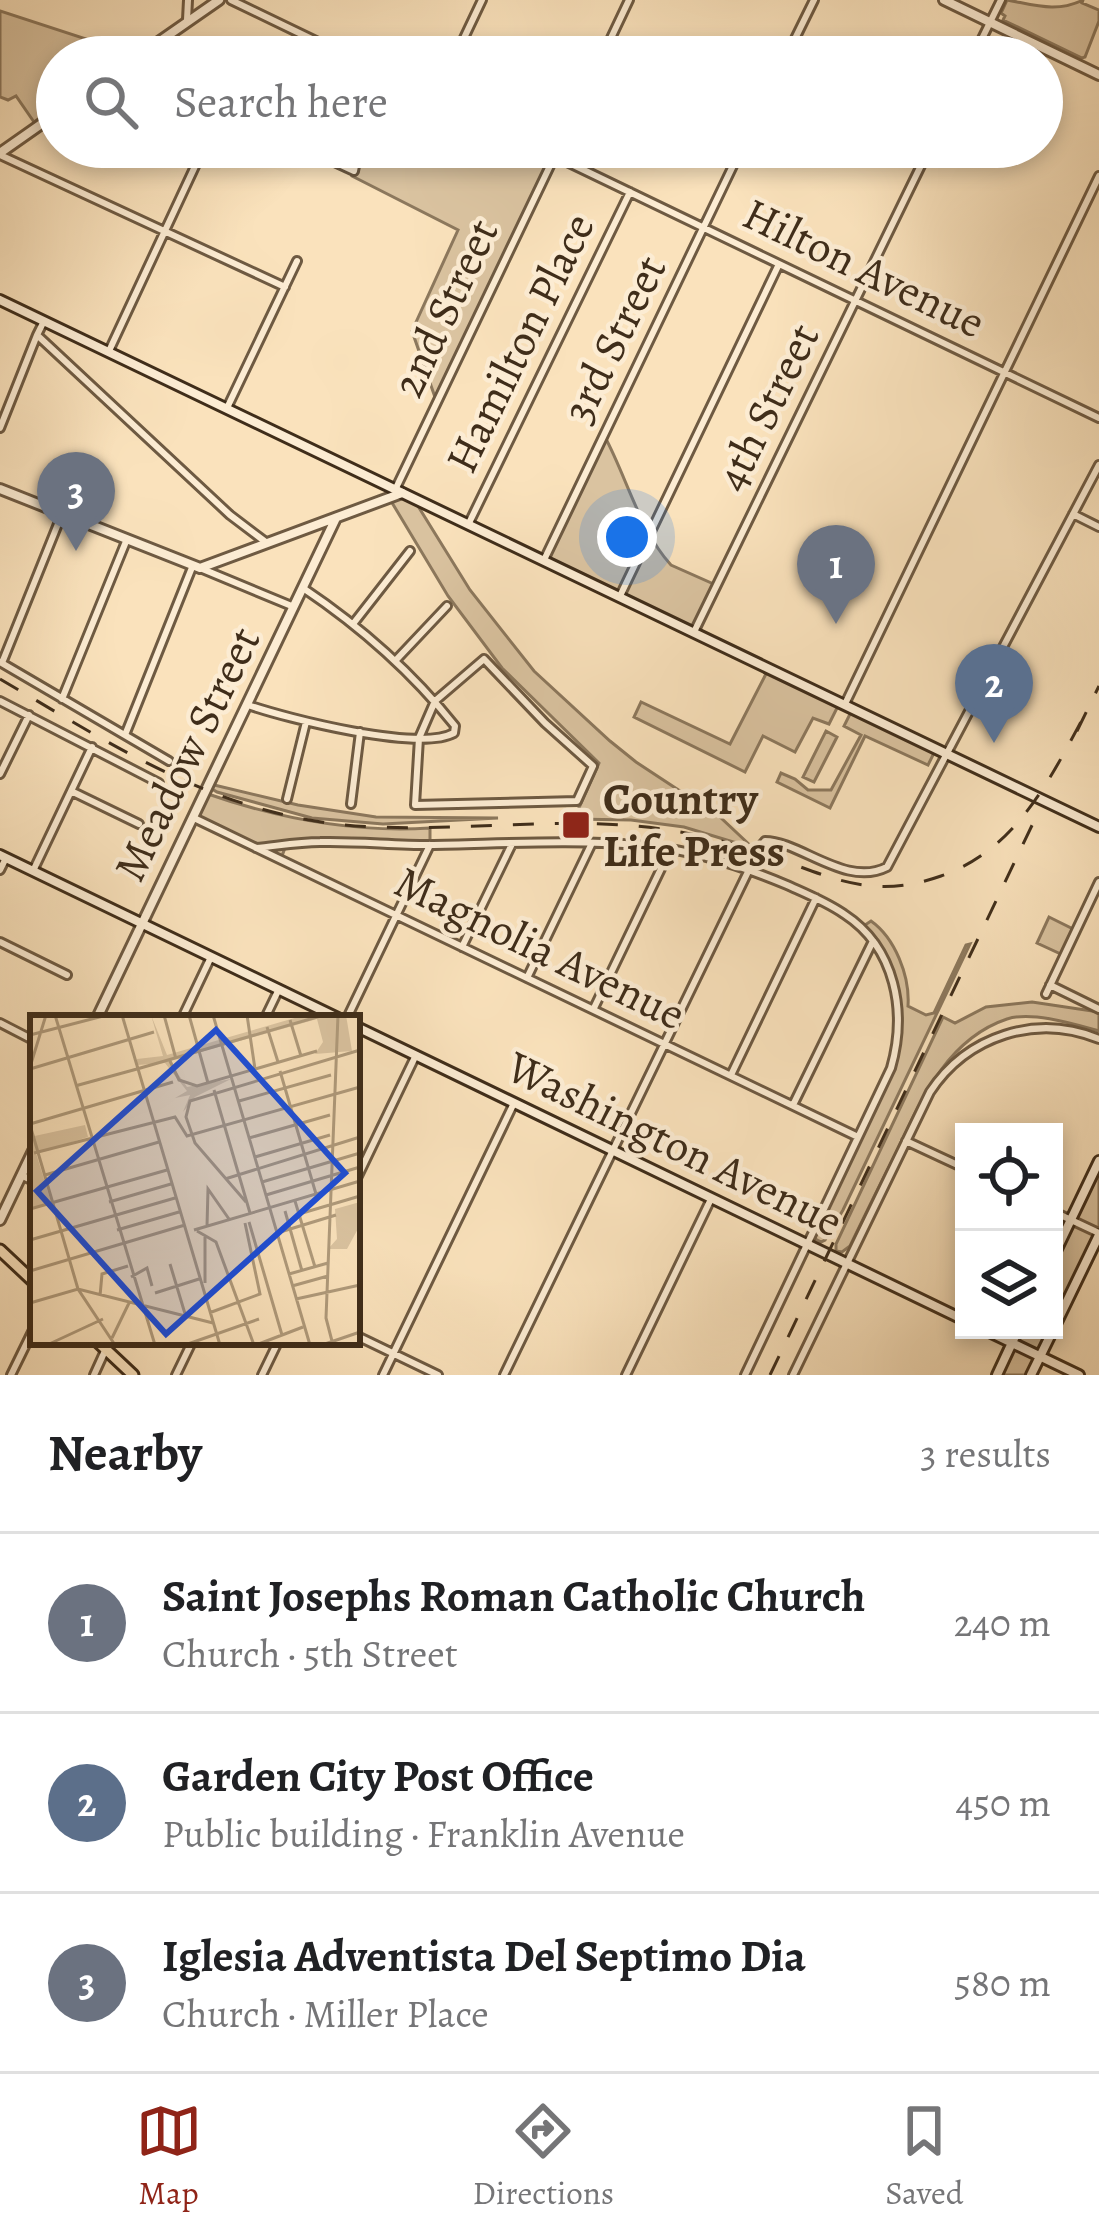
<!DOCTYPE html>
<html lang="en">
<head>
<meta charset="utf-8">
<style>
  body { margin:0; font-family:Alegreya,serif; background:#f6f6f6; color:#202124 }
  .controls { position:absolute; right:36px; bottom:36px; display:grid; overflow:hidden; border-radius:0px; box-shadow:0 6px 18px #0003 }
  .controls button { width:108px; height:108px; display:grid; place-items:center; padding:0; border:0; border-bottom:3px solid #e0e0e0; background:#fff; color:#202124; font:60px sans-serif }
  .you { position:absolute; left:627px; top:537px; width:42px; height:42px; margin:-30px; border:9px solid #fff; border-radius:50%; background:#1a73e8; box-shadow:0 0 0 18px #1a73e833 }
  .badge { display:grid; place-items:center; width:78px; height:78px; border-radius:50%; background:#8f2418; color:#fff; font-size:39px; font-weight:700 }
  .pin { position:absolute; translate:-50% -99px; filter:drop-shadow(0 3px 6px #0008) }
  .pin::after { content:''; position:absolute; top:63px; width:42px; height:36px; background:inherit; clip-path:polygon(0 0,100% 0,50% 100%) }
  .list { margin:0; padding:0; list-style:none }
  h2 { display:flex; justify-content:space-between; align-items:center; height:156px; margin:0; padding:0 48px; font-size:51px }
  h2 small { font-size:39px; font-weight:400; color:#757577 }
  .list li { display:grid; grid-template-columns:78px 1fr auto; gap:36px; align-items:center; box-sizing:border-box; height:180px; padding:0 48px; border-top:3px solid #e0e0e0 }
  .list b { display:block; font-size:45px; white-space:nowrap }
  .list p { margin:0; font-size:39px; white-space:nowrap; color:#757577 }
  .list em { font-size:39px; font-style:normal; color:#757577 }
  .icon { flex:none; width:66px; height:66px; fill:none; stroke:currentColor; stroke-width:2; stroke-linecap:round; stroke-linejoin:round }
  .map { position:relative; flex:none; width:1099px; height:1375px; overflow:hidden }
  .search { position:absolute; background:#fff; box-shadow:0 6px 18px #0003; left:36px; right:36px; top:36px; height:132px; display:flex; align-items:center; gap:30px; box-sizing:border-box; padding:0 42px; border-radius:66px; color:#757577; font-size:45px }
  .sheet { height:696px; background:#fff }
  nav { display:flex; justify-content:space-around; align-items:center; box-sizing:border-box; height:168px; border-top:3px solid #e0e0e0; background:#fff; font-size:33px; color:#757577 }
  nav a { display:grid; justify-items:center; gap:6px }
  nav .on { color:#8f2418 }
  .map>svg:first-child { display:block }
</style>
</head>
<body>
<div class="map">
<svg width="1099" height="1375" viewBox="0 0 1099 1375">
  <rect width="100%" height="100%" fill="#fae2bc"/>
  <filter id="stains"><feTurbulence type="fractalNoise" baseFrequency=".00167" numOctaves="4"/><feColorMatrix values="0 0 0 0 .2 0 0 0 0 .09 0 0 0 0 .02 0 0 0 .5 -.17"/></filter>
  <radialGradient id="worn" r=".72"><stop offset=".6" stop-color="#630" stop-opacity="0"/><stop offset="1" stop-color="#630" stop-opacity=".3"/></radialGradient>
  <path fill="#dac3a0" stroke="#8c785d" stroke-width="3" d="M1007 0C1035 5 1057 13 1083 0L1082 3 1099 10V21L1085 57 1082 58 1003 20 1005 16 1001 13Z
    M0 11 129 53 124 57H57V106L34 122 16 96 8 100 0 97Z
    M359 147H533L554 157 436 400 412 331 458 230 352 176Z
    M605 437C626 476 641 533 671 565L718 586 696 634 544 561Z
    M395 490 413 498 470 590 534 671 610 741 636 762 721 818 753 848 684 827 631 820 574 819 599 763 502 668 448 596 391 501Z
    M769 668 840 702 829 724 813 718 795 752 763 736 745 772 634 717 641 702 730 744Z
    M853 708 936 749 928 765 865 736 830 808 777 782 781 773 795 779 808 790H831L861 735 844 726Z
    M826 731 837 737 814 782 803 777Z
    M210 784 298 805 376 817 498 818 383 824 312 818 217 792 209 787Z
    M205 793C279 819 352 833 430 828V845L324 842 286 845 282 856 246 843 194 818Z
    M1049 917 1075 930 1063 955 1037 943Z
    M871 921C895 938 910 976 908 1006L926 1015 934 1013 966 945 970 944 843 1210 825 1240 821 1242 808 1235 891 1068 898 1041 893 980 865 932V925Z
    M1032 1002 1099 1012V1031C1074 1024 1032 1011 1007 1019 947 1039 921 1100 896 1153 880 1184 865 1215 850 1246L842 1252 836 1251V1244L943 1017 955 1023 986 1007Z
    M1099 1159V1236L1054 1328V1253Z
    M1017 1330H1053L1031 1375H995Z"/>
  <g fill="none" stroke-linecap="round" stroke-linejoin="round">
    <g stroke="#6e5a42" stroke-width="12">
      <path id="minor" d="M231 0 349 57
        M187 20 188 0
        M455 57 482 0
        M602 57 629 0
        M786 57 814 0
        M973 57 1001 0
        M302 147 354 171 359 147
        M536 147 1099 418
        M0 155 285 287
        M44 321 37 335 230 515 267 543
        M109 351 204 147
        M227 408 297 261
        M0 428 37 335
        M395 490 559 147
        M1073 514 1099 527
        M469 523 630 192
        M544 560 742 147
        M200 568 294 607
        M620 596 779 264
        M353 624 410 551
        M694 632 930 147
        M484 659 545 723 593 766 577 801 415 805 419 738 435 701Z
        M396 660 447 606
        M0 662 169 761
        M2 663 62 514
        M62 699 127 539
        M0 701 159 783
        M845 704 1099 176
        M248 705C289 719 419 752 454 733L455 726C411 671 361 627 303 588
        M125 735 193 565
        M0 774 29 715
        M71 791 139 824
        M287 799 306 722
        M351 804 360 732
        M194 818 858 1137
        M256 848C277 846 298 842 320 842 356 841 392 845 429 845 501 844 575 839 648 846 697 851 742 866 787 885 807 894 827 902 844 914 896 948 907 1012 891 1068L745 1375
        M0 870 6 858
        M33 871 92 747
        M0 942 67 975
        M462 947 512 844
        M527 978 592 843
        M1050 985 1099 1009
        M1046 994 1099 882
        M594 1008 670 850
        M182 1018 211 957
        M265 1018 279 989
        M347 1018 430 845
        M0 1023 33 1040
        M731 1075 816 898
        M793 1105 873 941
        M906 1141 964 1168
        M21 1175 33 1181
        M357 1178 416 1055
        M1054 1212 1099 1233
        M357 1336 438 1375
        M11 1375 33 1330
        M94 1375 109 1342
        M176 1375 192 1342
        M262 1375 278 1342
        M383 1375 514 1103
        M504 1375 760 847 765 841C800 841 846 888 887 867L1099 465
        M626 1375 711 1199
        M793 1375 930 1092C967 1036 1036 1013 1099 1039"/>
    </g>
    <g stroke="#6e5a42" stroke-width="14">
      <path id="tertiary" d="M944 0 1099 75
        M137 57 219 0
        M0 153 57 113
        M0 489 200 568 402 493
        M97 1018 336 518
        M0 1220 33 1151"/>
    </g>
    <g stroke="#3f2d1a" stroke-width="14">
      <path id="secondary" d="M0 300 1099 827
        M0 855 338 1018
        M357 1027 964 1320
        M1054 1255 1099 1161
        M1054 1328 1099 1235
        M985 1330 1079 1375
        M997 1375 1018 1330
        M1031 1375 1053 1330"/>
    </g>
    <g stroke="#3f2d1a" stroke-width="15">
      <path id="primary" d="M0 1250 33 1281
        M98 1342 133 1375"/>
    </g>
    <use href="#minor" stroke="#fcecd3" stroke-width="6"/>
    <use href="#tertiary" stroke="#fcecd3" stroke-width="8"/>
    <use href="#secondary" stroke="#fcecd3" stroke-width="8"/>
    <use href="#primary" stroke="#fae2bc" stroke-width="9"/>
    <path stroke="#3f2d1a" stroke-width="3" stroke-dasharray="21 21" stroke-linecap="butt" d="M0 679C123 751 228 822 376 827 473 831 571 815 668 830 701 835 733 843 765 854 829 876 870 901 941 876 1015 850 1048 783 1083 718
      M1077 731 1099 686
      M770 1375 1036 817"/>
  </g>
  <rect fill="#8f2418" stroke="#fcecd3" stroke-width="4.5" x="561" y="810" width="30" height="30" rx="6"/>
  <g text-anchor="middle" dominant-baseline="central" stroke-width="9" stroke-linejoin="round" paint-order="stroke">
    <g font-size="45" fill="#3f2d1a" stroke="#fcecd3">
      <text transform="translate(864 268) rotate(26)">Hilton Avenue</text>
      <text transform="translate(445 308) rotate(-65)">2nd Street</text>
      <text transform="translate(614 339) rotate(-64)">3rd Street</text>
      <text transform="translate(520 343) rotate(-64)">Hamilton Place</text>
      <text transform="translate(767 407) rotate(-64)">4th Street</text>
      <text transform="translate(187 754) rotate(-64)">Meadow Street</text>
      <text transform="translate(540 948) rotate(26)">Magnolia Avenue</text>
      <text transform="translate(675 1144) rotate(26)">Washington Avenue</text>
    </g>
    <g font-size="45" font-weight="bold" fill="#3f2d1a" stroke="#fcecd3" text-anchor="start">
      <text x="603" y="799">Country<tspan x="603" dy="52">Life Press</tspan></text>
    </g>
  </g>
  <g transform="translate(30 1015)">
    <rect width="330" height="330" fill="#fae2bc"/>
    <path d="M121 0 137 40 275 0H316L322 36 285 39 293 27 287 4 139 46 157 72 201 64 165 82 153 97 160 80 145 83 157 76 135 48 107 50V44L133 41ZM55 110 58 122 6 138 21 187 0 193V122ZM330 187V210L317 234H298L307 224 305 194Z" fill="#dac3a0"/>
    <path fill="none" stroke="#af9a7b" stroke-width="3" d="M25 0 125 330M92 0 190 330M134 0 146 44M159 0 178 68M183 0 280 330M217 0 225 54M260 5 271 41M237 12 248 47M0 20 77 0M140 46 149 65 167 71 287 36M0 52 16 0M0 54 124 17M107 54 294 0M250 56 286 179M45 71 107 54M184 75 220 198M209 86 301 60M0 109 143 67M0 110 48 274 85 330M219 123 300 100M4 138 145 102 157 121 330 72M225 142 300 120M15 160 129 127M195 164 330 122M232 167 330 138M236 180 330 152M265 186 285 252M79 187 141 169M216 187 165 128 156 102 160 86 330 35M0 194 137 155M255 196 272 256M269 199 330 181M219 207 252 320M177 211 178 174 199 204M87 215 149 197M164 215 330 166M167 216 186 227 224 330M247 218 306 200M175 222V268M0 225 145 183M140 249 156 302M0 256 155 210M259 259 298 248M101 262 117 253 122 271M262 271 298 261M125 278 169 264M70 281 72 259 98 251M266 284 330 270M0 288 48 274 183 308M179 298 230 279 215 208M82 323 99 288M17 330 73 304M155 330 229 304M226 330 273 312M292 330 330 317M303 330 296 303 308 0"/>
    <path fill="#1d4ed8" fill-opacity="0.15" stroke="#1d4ed8" stroke-width="6" d="M186 15 315 158 136 319 7 176Z"/>
    <rect width="330" height="330" fill="none" stroke="#3f2d1a" stroke-width="6"/>
  </g>
  <rect width="100%" height="100%" filter="url(#stains)"/>
  <rect width="100%" height="100%" fill="url(#worn)"/>
</svg>
<div class="controls">
<button><svg class="icon" aria-label="locate" viewBox="0 0 24 24"><circle cx="12" cy="12" r="6"/><path d="M12 2v4M12 18v4M2 12h4M18 12h4"/></svg></button>
<button><svg class="icon" aria-label="layers" viewBox="0 0 24 24"><path d="M12 4l9 5-9 5-9-5zM3 14l9 5 9-5"/></svg></button>
</div>
<div class="you"></div>
<div class="pin badge" style="left:836px;top:624px;background:#6b7280">1</div>
<div class="pin badge" style="left:994px;top:743px;background:#5c6f8a">2</div>
<div class="pin badge" style="left:76px;top:551px;background:#6b7280">3</div>
<div class="search"><svg class="icon" aria-label="search" viewBox="0 0 24 24"><circle cx="10" cy="10" r="6"/><path d="M15 15l6 6"/></svg>Search here</div>
</div>
<section class="sheet">
<h2>Nearby<small>3 results</small></h2>
<ul class="list">
<li><span class="badge" style="background:#6b7280">1</span><div><b>Saint Josephs Roman Catholic Church</b><p>Church · 5th Street</p></div><em>240 m</em></li>
<li><span class="badge" style="background:#5c6f8a">2</span><div><b>Garden City Post Office</b><p>Public building · Franklin Avenue</p></div><em>450 m</em></li>
<li><span class="badge" style="background:#6b7280">3</span><div><b>Iglesia Adventista Del Septimo Dia</b><p>Church · Miller Place</p></div><em>580 m</em></li>
</ul>
</section>
<nav>
<a class="on"><svg class="icon" aria-label="map" viewBox="0 0 24 24"><path d="M3 6l6-2 6 2 6-2v14l-6 2-6-2-6 2zM9 4v14M15 6v14"/></svg>Map</a>
<a><svg class="icon" aria-label="directions" viewBox="0 0 24 24"><path d="M12 3l9 9-9 9-9-9zM9 14v-3h6M13 9l2 2-2 2"/></svg>Directions</a>
<a><svg class="icon" aria-label="saved" viewBox="0 0 24 24"><path d="M7 4h10v16l-5-4-5 4z"/></svg>Saved</a>
</nav>
</body>
</html>
